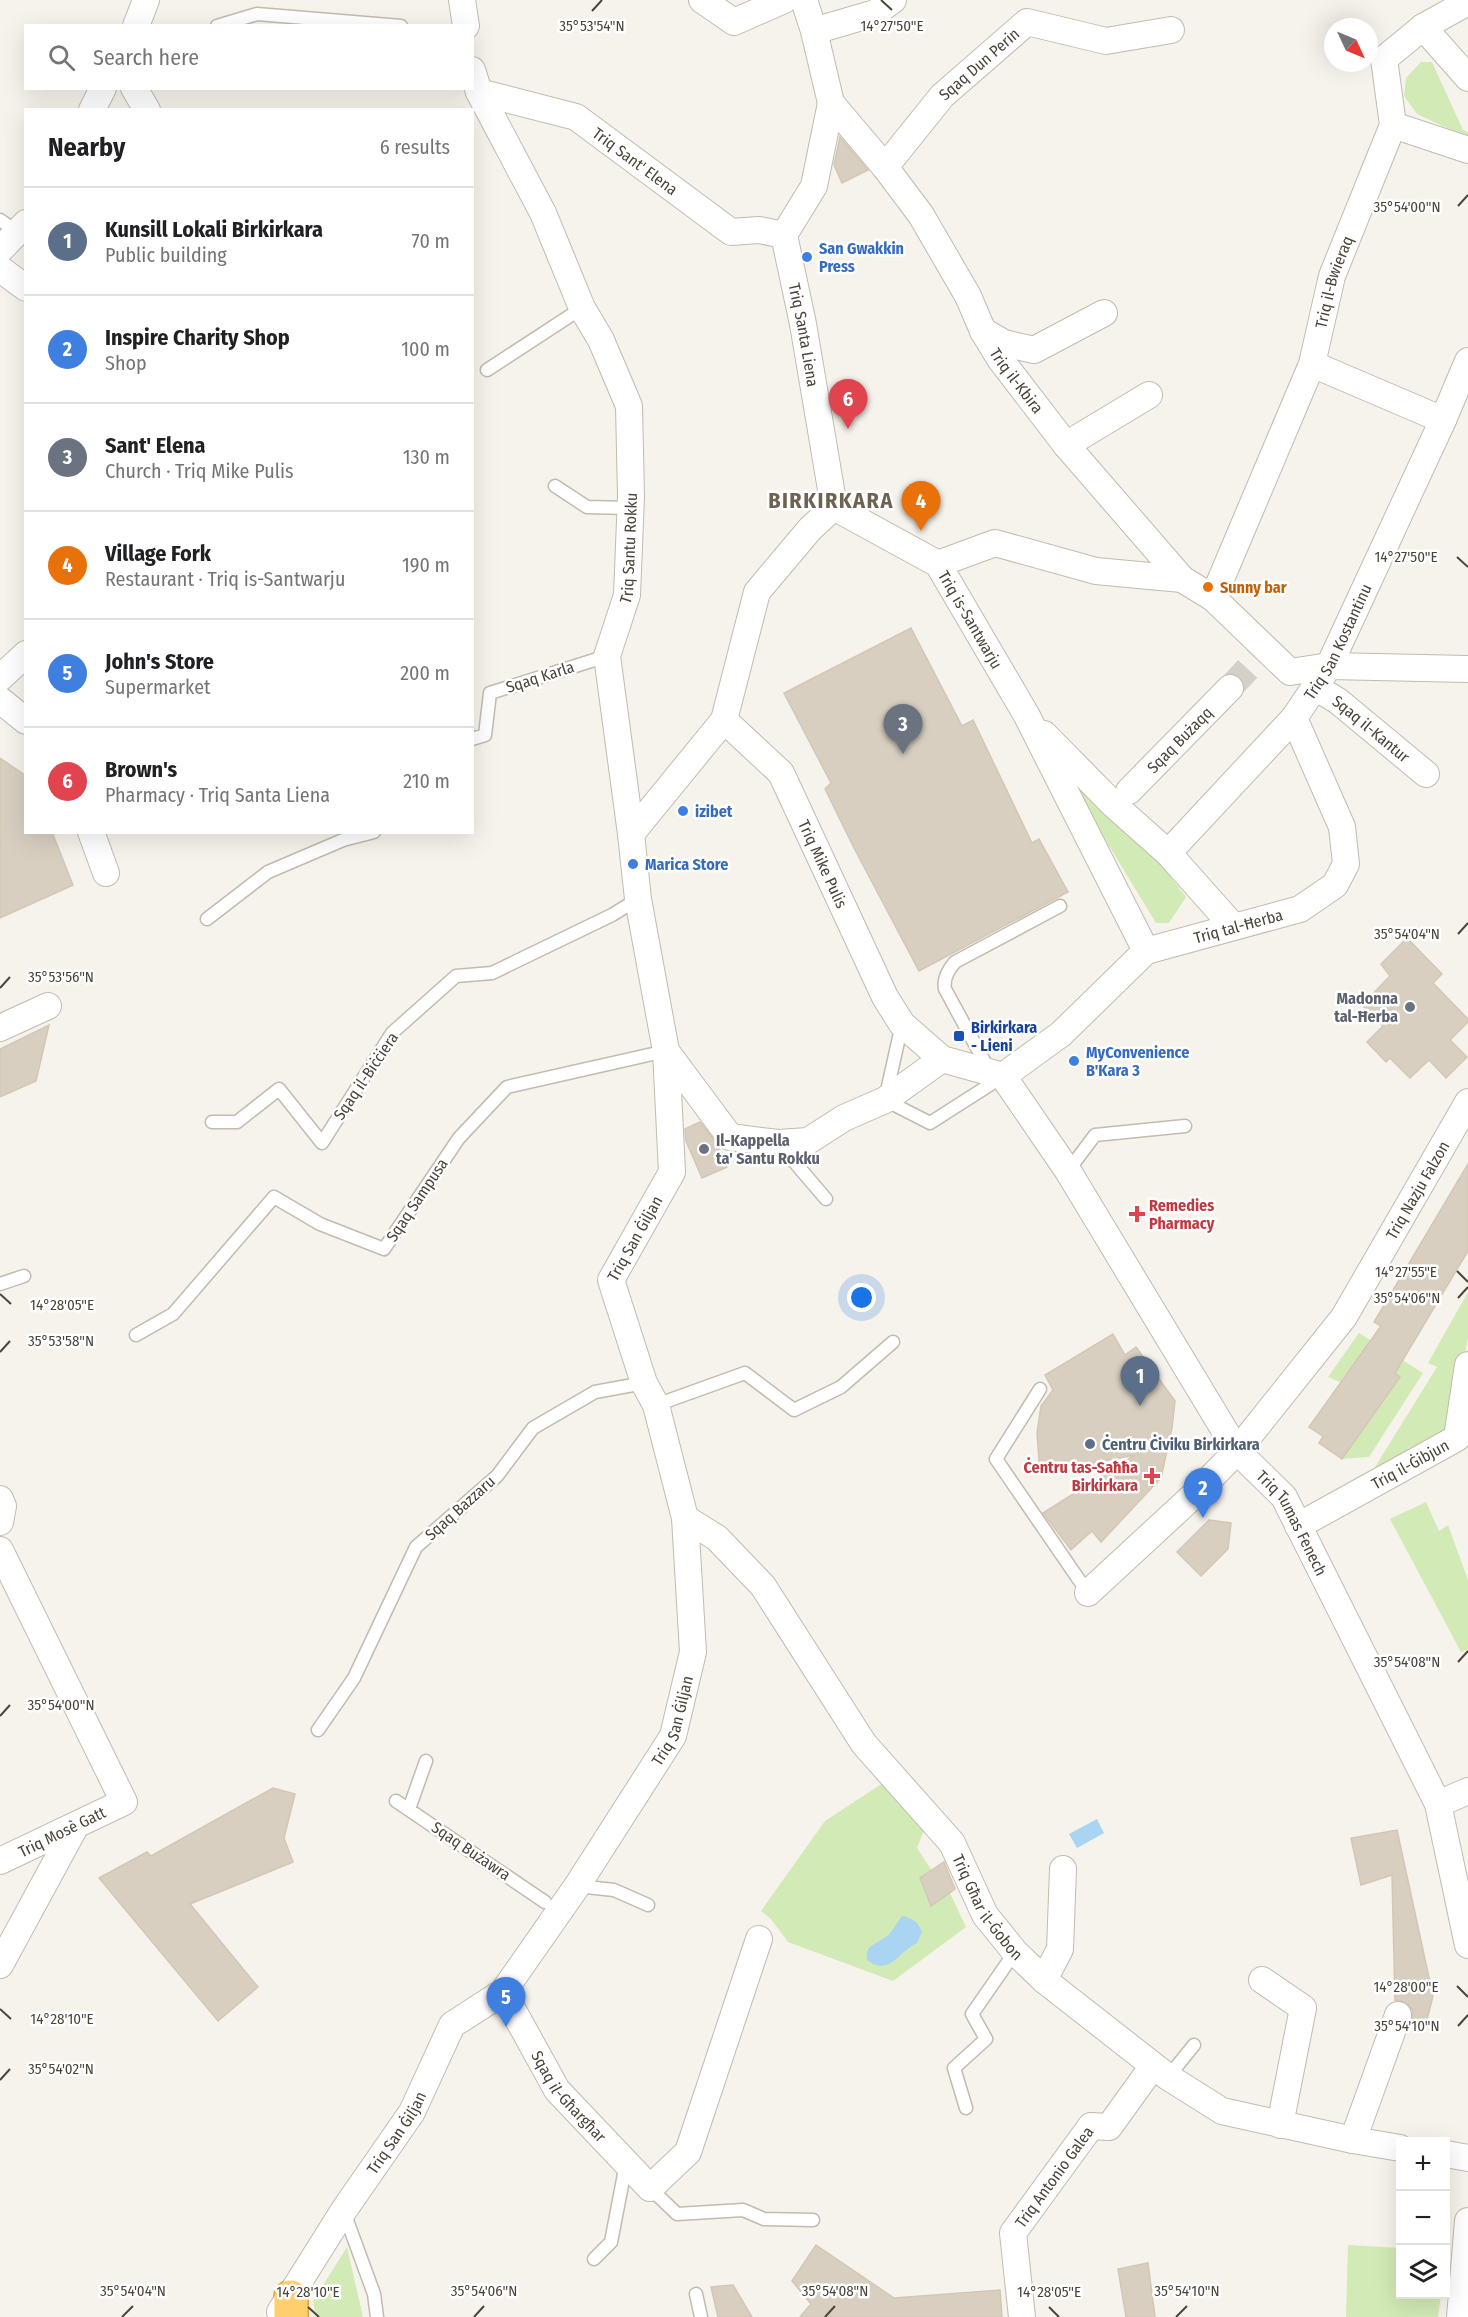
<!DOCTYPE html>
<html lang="en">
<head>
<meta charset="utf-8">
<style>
  body { margin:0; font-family:"Fira Sans Condensed",sans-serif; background:#f2f2f2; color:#202124 }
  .controls { position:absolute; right:18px; bottom:18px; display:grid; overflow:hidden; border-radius:0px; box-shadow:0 6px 24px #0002 }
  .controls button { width:54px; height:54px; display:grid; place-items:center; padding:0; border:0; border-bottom:2px solid #e0e0e0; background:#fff; color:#202124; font:30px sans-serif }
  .compass { position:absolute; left:1324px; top:18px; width:54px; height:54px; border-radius:50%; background:#fff; box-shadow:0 6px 24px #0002; rotate:134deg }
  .you { position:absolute; left:862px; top:1298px; width:21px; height:21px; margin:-15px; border:4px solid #fff; border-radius:50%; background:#1a73e8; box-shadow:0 0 0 9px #1a73e833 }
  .badge { display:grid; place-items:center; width:39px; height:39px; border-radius:50%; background:#0b8043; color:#fff; font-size:20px; font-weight:700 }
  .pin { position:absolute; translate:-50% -50px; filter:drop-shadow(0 2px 3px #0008) }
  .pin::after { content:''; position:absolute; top:32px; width:21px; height:18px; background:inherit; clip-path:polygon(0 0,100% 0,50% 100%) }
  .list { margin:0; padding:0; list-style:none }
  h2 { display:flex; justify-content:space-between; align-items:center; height:78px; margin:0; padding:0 24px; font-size:26px }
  h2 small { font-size:20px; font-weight:400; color:#757577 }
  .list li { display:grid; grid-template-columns:39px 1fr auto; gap:18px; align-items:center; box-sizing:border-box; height:108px; padding:0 24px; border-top:2px solid #e0e0e0 }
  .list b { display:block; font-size:22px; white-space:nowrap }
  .list p { margin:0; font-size:20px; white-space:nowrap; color:#757577 }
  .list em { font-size:20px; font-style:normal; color:#757577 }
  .icon { flex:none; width:33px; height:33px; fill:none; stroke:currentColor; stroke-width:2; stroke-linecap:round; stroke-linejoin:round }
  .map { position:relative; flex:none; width:1468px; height:2317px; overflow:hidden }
  .search { position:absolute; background:#fff; box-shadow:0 6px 24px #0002; left:24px; top:24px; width:450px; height:66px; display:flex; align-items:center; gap:15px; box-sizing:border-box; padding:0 21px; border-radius:0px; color:#757577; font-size:22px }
  .panel { position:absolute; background:#fff; box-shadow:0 6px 24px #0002; left:24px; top:108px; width:450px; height:726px; border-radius:0px }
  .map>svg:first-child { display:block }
</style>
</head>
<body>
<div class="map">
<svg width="1468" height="2317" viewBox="0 0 1468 2317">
  <rect width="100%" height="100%" fill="#f6f3ec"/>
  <path fill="#d2eab5" d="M1421 62H1432L1463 130 1468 132V138L1417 114 1404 96 1406 78Z
    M1080 784 1143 841 1186 897 1169 923H1156L1074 788Z
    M1468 1292V1337L1451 1434 1367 1480 1437 1367 1428 1363Z
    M1359 1333 1423 1373 1369 1457 1342 1459 1399 1377 1360 1355 1340 1382 1328 1377Z
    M1426 1502 1439 1531 1448 1525 1468 1580V1649L1461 1652 1390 1519Z
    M886 1781 926 1825 917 1848 932 1871 920 1879 930 1905 950 1893 966 1927 893 1981 788 1942 771 1919 761 1911 825 1821Z
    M1348 2245 1400 2248V2294L1441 2295 1438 2317H1346Z
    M347 2247 363 2317H316L313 2301Z"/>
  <path fill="#a9d4f2" d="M1097 1819 1104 1833 1077 1848 1069 1834Z
    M902 1916C913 1918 918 1922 922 1932L917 1943C897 1952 891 1977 867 1960 865 1943 877 1945 887 1936 893 1931 897 1922 902 1916Z"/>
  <path fill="#d8cfc1" stroke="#d3c7b4" stroke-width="1.5" d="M840 137 868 170 842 183 834 165Z
    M911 628 962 726 973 720 1032 843 1039 839 1068 892 919 971 854 848 825 789 831 783 784 693Z
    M0 758 26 776V832H52L73 885 0 918Z
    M1407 938 1442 974 1433 983 1468 1019V1022L1450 1040 1467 1057 1446 1078 1429 1060 1410 1078 1390 1058 1386 1062 1367 1042 1383 1026 1362 1005 1390 976 1381 964Z
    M49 1025 36 1081 0 1097V1049Z
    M700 1122 717 1144 727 1167 702 1178 686 1141 685 1129Z
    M1468 1164V1251L1395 1373 1400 1377 1342 1459 1319 1443 1323 1436 1309 1427 1381 1326 1374 1322Z
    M1113 1334 1125 1355 1136 1347 1175 1401 1172 1428 1161 1478 1101 1542 1092 1531 1071 1550 1043 1513 1135 1455 1040 1473 1037 1433 1041 1406 1053 1390 1045 1375Z
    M1209 1520 1231 1523 1228 1549 1201 1576 1177 1552Z
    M273 1788 295 1794 284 1838 293 1862 190 1904 258 1987 218 2021 99 1878 147 1852 151 1856Z
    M1397 1830 1433 1996 1426 2024 1412 2018 1413 2012 1409 2005 1402 2001 1395 2000 1392 1875 1361 1885 1351 1838Z
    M944 1862 955 1889 931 1906 920 1878Z
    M816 2245 894 2298 1000 2290 1002 2317H800L811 2304 792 2281Z
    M1148 2263 1155 2317H1126L1118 2269Z
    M733 2285 752 2317H718L711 2287Z"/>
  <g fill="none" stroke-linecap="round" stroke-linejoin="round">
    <path stroke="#d4d0c8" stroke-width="26" stroke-dasharray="26 13" stroke-linecap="butt" d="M1230 688 1265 650"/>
    <g stroke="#c2bbae" stroke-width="15">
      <path id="lane" d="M217 26 257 14 401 26
        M0 220 17 232
        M487 370 582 308
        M555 486 587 507 630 508
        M472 739 485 735 490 693 607 656
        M207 919 268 872 343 840 374 832
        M902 1024 885 1100 930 1123 1002 1077
        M989 1070 945 989C943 979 948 970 955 962L1060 906
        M212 1122H237L279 1089 322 1143 392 1033 456 976 492 973 612 915 638 899
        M779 1144 826 1199
        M1068 1171 1095 1135 1185 1126
        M0 1284 24 1276
        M136 1335 173 1314 274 1197 320 1224 384 1249 459 1138 507 1087 666 1051
        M1040 1389 996 1459 1088 1593
        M656 1405 745 1373 794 1410 841 1387 893 1342
        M318 1730 354 1678 416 1547 497 1476 533 1428 595 1392 644 1383
        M396 1801 545 1902
        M409 1809 426 1761
        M577 1886 614 1890 648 1905
        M1168 2077 1194 2045
        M966 2108 954 2068 986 2039 972 2014 1015 1952
        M650 2188 677 2214 743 2210 764 2219 813 2220
        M344 2212 374 2294 377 2317
        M594 2259 611 2242 626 2164
        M696 2294 701 2317"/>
    </g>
    <g stroke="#c2bbae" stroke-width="28">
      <g id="street">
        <path d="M462 0 466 26"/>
        <path d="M702 0 734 22 784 0"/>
        <path id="s1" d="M804 0 814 31 831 103 885 167 921 215 968 296 983 331 1000 359 1066 445 1182 579 1213 598 1290 672 1329 666 1468 669"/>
        <path d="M136 26 146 0"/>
        <path d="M1423 27 1468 78"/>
        <path d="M814 31 875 13 893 0"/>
        <path d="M134 88 147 110"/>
        <path id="s2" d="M479 92 576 117 731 232 759 230 784 235"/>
        <path id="s3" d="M831 103 814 186 784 235 803 324 834 507"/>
        <path d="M92 110 103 88"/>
        <path d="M1393 125 1468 150"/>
        <path id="s4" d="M885 167 942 96 1027 22 1106 41 1171 30"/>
        <path d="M0 250 26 223"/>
        <path d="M0 269 26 288"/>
        <path d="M983 331 1004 343 1034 350 1104 313"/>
        <path d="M1312 364 1443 420"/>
        <path d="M1066 445 1149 395"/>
        <path id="s5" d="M834 507 938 564 1027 716 1146 951"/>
        <path d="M938 564 995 543 1096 571 1182 579"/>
        <path id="s6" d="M1213 598 1312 364 1332 276 1393 125 1384 59 1423 27 1468 2"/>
        <path d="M0 678 26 654"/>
        <path id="s7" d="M1315 687 1338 701 1426 774"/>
        <path d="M0 700 26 721"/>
        <path id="s8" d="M724 720 781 773 885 997 902 1024 942 1059 1003 1076"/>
        <path d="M1044 734 1114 805 1168 853 1233 926"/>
        <path id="s9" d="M1129 791 1230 688"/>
        <path d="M91 832 106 873"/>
        <path d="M631 834 724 720 757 592 810 529 834 507"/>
        <path id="s10" d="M1168 853 1294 718 1329 666 1443 420 1468 361"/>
        <path d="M0 1028 48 1006"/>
        <path d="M666 1051 730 1137 778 1143 808 1141 844 1118 885 1100 942 1059"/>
        <path id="s11" d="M1003 1076 1068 1171 1237 1451 1284 1497 1438 1804 1468 1945"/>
        <path id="s12" d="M1003 1076 1061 1034 1146 951 1300 909 1335 885 1346 864 1342 827 1294 718"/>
        <path d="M0 1499 3 1506 0 1522"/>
        <path id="s13" d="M685 1518 717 1538 763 1586 864 1744 952 1843 985 1915 1015 1952 1044 1980 1168 2077 1222 2111 1353 2140 1400 2148"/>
        <path id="s14" d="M1298 1526 1457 1438 1468 1365"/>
        <path d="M0 1550 124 1802 0 1861"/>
        <path id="s15" d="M1088 1593 1193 1496 1237 1451 1344 1317 1468 1102"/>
        <path d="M1438 1804 1468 1791"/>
        <path d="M0 1965 75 1827"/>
        <path d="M1044 1980 1060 1949 1063 1869"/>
        <path d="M1262 1980 1303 2008 1280 2125"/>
        <path id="s16" d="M503 1992 557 2090 650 2188 688 2152 759 1939"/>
        <path d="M1353 2140 1398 2015"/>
        <path d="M1446 2154 1468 2158"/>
        <path id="s17" d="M280 2312 344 2210 412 2112 452 2025 503 1992 577 1886 673 1736 693 1652 685 1518 656 1405 644 1383 611 1280 672 1172 666 1051 638 899 631 834 607 656 627 595 631 496 629 406 601 340 582 308 543 213 479 92 472 70"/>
        <path id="s18" d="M1022 2317 1013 2233 1091 2126 1109 2127 1153 2066"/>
        <path d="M1460 2317 1468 2221"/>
      </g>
    </g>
    <g stroke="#e0a43c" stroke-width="36">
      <path id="highway" d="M291 2317V2297"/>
    </g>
    <use href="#lane" stroke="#fff" stroke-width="12"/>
    <use href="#street" stroke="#fff" stroke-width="26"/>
    <use href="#highway" stroke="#ffcf6e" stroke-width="33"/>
  </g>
  <path fill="none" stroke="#4b4439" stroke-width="2" d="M881 0 892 10M592 11 602 0M1458 206 1468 195M1457 557 1468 567M1458 934 1468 923M0 988 10 977M1457 1271 1468 1282M0 1294 11 1304M1458 1298 1468 1287M0 1352 10 1341M1458 1662 1468 1651M0 1716 10 1705M1457 1986 1468 1997M0 2009 11 2019M1458 2026 1468 2015M0 2080 10 2069M308 2307 319 2317M1049 2307 1059 2317M122 2317 133 2306M474 2317 484 2306M825 2317 835 2306M1176 2317 1187 2306"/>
  <g fill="#3f7fe0" stroke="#fff" stroke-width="2">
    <circle cx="807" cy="257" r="6"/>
    <circle cx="683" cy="811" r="6"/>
    <circle cx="633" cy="864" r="6"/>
    <circle cx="1074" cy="1061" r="6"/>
  </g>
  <circle fill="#e8710a" stroke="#fff" stroke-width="2" cx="1208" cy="587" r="6"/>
  <g fill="#6b7280" stroke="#fff" stroke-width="2">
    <circle cx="1410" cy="1007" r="6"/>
    <circle cx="704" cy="1149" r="6"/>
  </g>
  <rect fill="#1a4fb4" stroke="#fff" stroke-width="2" x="953" y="1030" width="12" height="12" rx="3"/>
  <g fill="#e0444e" stroke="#fff" stroke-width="2">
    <path d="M1134 1205h6v6h6v6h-6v6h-6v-6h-6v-6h6z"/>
    <path d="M1149 1467h6v6h6v6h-6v6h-6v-6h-6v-6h6z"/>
  </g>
  <circle fill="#5c6f8a" stroke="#fff" stroke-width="2" cx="1090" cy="1444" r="6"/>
  <g text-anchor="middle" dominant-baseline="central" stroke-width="5" stroke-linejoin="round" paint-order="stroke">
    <g font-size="16" fill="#4b4439" stroke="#fff">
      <text stroke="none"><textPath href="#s4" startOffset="140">Sqaq Dun Perin</textPath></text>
      <text stroke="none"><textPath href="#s2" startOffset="174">Triq Sant' Elena</textPath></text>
      <text stroke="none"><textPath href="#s6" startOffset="339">Triq il-Bwieraq</textPath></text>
      <text stroke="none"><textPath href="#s3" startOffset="244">Triq Santa Liena</textPath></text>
      <text stroke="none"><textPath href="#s1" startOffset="442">Triq il-Kbira</textPath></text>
      <text stroke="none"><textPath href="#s17" startOffset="1930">Triq Santu Rokku</textPath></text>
      <text stroke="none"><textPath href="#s5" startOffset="183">Triq is-Santwarju</textPath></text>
      <text stroke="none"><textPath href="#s10" startOffset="273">Triq San Kostantinu</textPath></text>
      <text transform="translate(540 677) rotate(-18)">Sqaq Karla</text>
      <text stroke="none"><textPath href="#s7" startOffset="70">Sqaq il-Kantur</textPath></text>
      <text stroke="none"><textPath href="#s9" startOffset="72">Sqaq Bużaqq</textPath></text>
      <text stroke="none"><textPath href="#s8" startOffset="178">Triq Mike Pulis</textPath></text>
      <text stroke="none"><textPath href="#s12" startOffset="286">Triq tal-Ħerba</textPath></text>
      <text transform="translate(366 1076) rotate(-56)">Sqaq il-Biċċiera</text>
      <text stroke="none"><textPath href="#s15" startOffset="524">Triq Nazju Falzon</textPath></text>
      <text transform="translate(417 1200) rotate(-56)">Sqaq Sampusa</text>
      <text stroke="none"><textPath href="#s17" startOffset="1222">Triq San Ġiljan</textPath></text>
      <text stroke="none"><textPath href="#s14" startOffset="128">Triq il-Ġibjun</textPath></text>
      <text transform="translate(460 1508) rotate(-42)">Sqaq Bazzaru</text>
      <text stroke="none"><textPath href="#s11" startOffset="534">Triq Tumas Fenech</textPath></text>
      <text stroke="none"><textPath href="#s17" startOffset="718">Triq San Ġiljan</textPath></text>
      <text transform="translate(62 1832) rotate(-26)">Triq Mosè Gatt</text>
      <text transform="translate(471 1851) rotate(34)">Sqaq Bużawra</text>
      <text stroke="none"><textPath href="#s13" startOffset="498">Triq Għar il-Ġobon</textPath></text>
      <text stroke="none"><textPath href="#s16" startOffset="124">Sqaq il-Għargħar</textPath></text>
      <text stroke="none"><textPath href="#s17" startOffset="214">Triq San Ġiljan</textPath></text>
      <text stroke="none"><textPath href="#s18" startOffset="154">Triq Antonio Galea</textPath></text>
    </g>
    <g font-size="16" font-weight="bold" fill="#366cbe" stroke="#fff" text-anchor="start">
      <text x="819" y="248">San Gwakkin<tspan x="819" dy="18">Press</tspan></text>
      <text x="695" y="811">izibet</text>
      <text x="645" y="864">Marica Store</text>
      <text x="1086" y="1052">MyConvenience<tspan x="1086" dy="18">B'Kara 3</tspan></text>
    </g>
    <g font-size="16" font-weight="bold" fill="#c56008" stroke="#fff" text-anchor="start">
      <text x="1220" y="587">Sunny bar</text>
    </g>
    <g font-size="16" font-weight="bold" fill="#5b616d" stroke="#fff" text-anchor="end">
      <text x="1398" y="998">Madonna<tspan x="1398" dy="18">tal-Ħerba</tspan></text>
      <text x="716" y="1140" text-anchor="start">Il-Kappella<tspan x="716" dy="18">ta' Santu Rokku</tspan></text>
    </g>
    <g font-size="16" font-weight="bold" fill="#164399" stroke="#fff" text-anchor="start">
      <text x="971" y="1027">Birkirkara<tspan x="971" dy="18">- Lieni</tspan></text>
    </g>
    <g font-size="16" font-weight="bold" fill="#be3a42" stroke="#fff" text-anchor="start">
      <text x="1149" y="1205">Remedies<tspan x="1149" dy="18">Pharmacy</tspan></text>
      <text x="1138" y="1467" text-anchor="end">Ċentru tas-Saħħa<tspan x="1138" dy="18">Birkirkara</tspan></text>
    </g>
    <g font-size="16" font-weight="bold" fill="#4e5e75" stroke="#fff" text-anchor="start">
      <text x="1102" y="1444">Ċentru Ċiviku Birkirkara</text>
    </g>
    <g font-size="22" font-weight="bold" letter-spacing="1.5" fill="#6e6250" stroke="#fff">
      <text x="831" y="500">BIRKIRKARA</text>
    </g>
  </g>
  <g font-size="15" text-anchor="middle" fill="#4b4439" stroke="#fff" stroke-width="5" stroke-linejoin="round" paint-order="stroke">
    <text x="892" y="31">14°27'50"E</text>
    <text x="592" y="31">35°53'54"N</text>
    <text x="1407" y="212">35°54'00"N</text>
    <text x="1406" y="562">14°27'50"E</text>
    <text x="1407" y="939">35°54'04"N</text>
    <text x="61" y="982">35°53'56"N</text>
    <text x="1406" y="1277">14°27'55"E</text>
    <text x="1407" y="1303">35°54'06"N</text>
    <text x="62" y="1310">14°28'05"E</text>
    <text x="61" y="1346">35°53'58"N</text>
    <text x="1407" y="1667">35°54'08"N</text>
    <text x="61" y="1710">35°54'00"N</text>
    <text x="1406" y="1992">14°28'00"E</text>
    <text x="62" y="2024">14°28'10"E</text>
    <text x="1407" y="2031">35°54'10"N</text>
    <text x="61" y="2074">35°54'02"N</text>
    <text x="133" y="2296">35°54'04"N</text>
    <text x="484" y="2296">35°54'06"N</text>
    <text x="835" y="2296">35°54'08"N</text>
    <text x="1187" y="2296">35°54'10"N</text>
    <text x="308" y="2297">14°28'10"E</text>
    <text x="1049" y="2297">14°28'05"E</text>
  </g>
</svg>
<div class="controls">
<button>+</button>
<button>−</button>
<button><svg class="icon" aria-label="layers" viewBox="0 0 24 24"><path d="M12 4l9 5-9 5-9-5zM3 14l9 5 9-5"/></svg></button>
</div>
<svg class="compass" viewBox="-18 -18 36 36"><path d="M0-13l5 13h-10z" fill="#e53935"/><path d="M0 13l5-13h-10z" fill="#757577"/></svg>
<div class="you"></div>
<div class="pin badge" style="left:1140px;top:1406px;background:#5c6f8a">1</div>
<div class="pin badge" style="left:1203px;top:1518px;background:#3f7fe0">2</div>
<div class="pin badge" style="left:903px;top:754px;background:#6b7280">3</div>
<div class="pin badge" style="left:921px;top:531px;background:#e8710a">4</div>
<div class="pin badge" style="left:506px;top:2027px;background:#3f7fe0">5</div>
<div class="pin badge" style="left:848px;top:429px;background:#e0444e">6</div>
<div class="search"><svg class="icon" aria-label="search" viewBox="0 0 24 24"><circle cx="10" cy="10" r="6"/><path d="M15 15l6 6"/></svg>Search here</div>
<section class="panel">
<h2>Nearby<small>6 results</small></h2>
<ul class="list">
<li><span class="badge" style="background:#5c6f8a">1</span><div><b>Kunsill Lokali Birkirkara</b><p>Public building</p></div><em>70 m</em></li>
<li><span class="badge" style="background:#3f7fe0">2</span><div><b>Inspire Charity Shop</b><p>Shop</p></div><em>100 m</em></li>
<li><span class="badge" style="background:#6b7280">3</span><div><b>Sant' Elena</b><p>Church · Triq Mike Pulis</p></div><em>130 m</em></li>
<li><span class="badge" style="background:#e8710a">4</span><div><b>Village Fork</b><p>Restaurant · Triq is-Santwarju</p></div><em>190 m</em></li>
<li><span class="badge" style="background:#3f7fe0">5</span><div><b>John's Store</b><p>Supermarket</p></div><em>200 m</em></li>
<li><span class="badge" style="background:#e0444e">6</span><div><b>Brown's</b><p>Pharmacy · Triq Santa Liena</p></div><em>210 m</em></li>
</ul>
</section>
</div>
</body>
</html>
